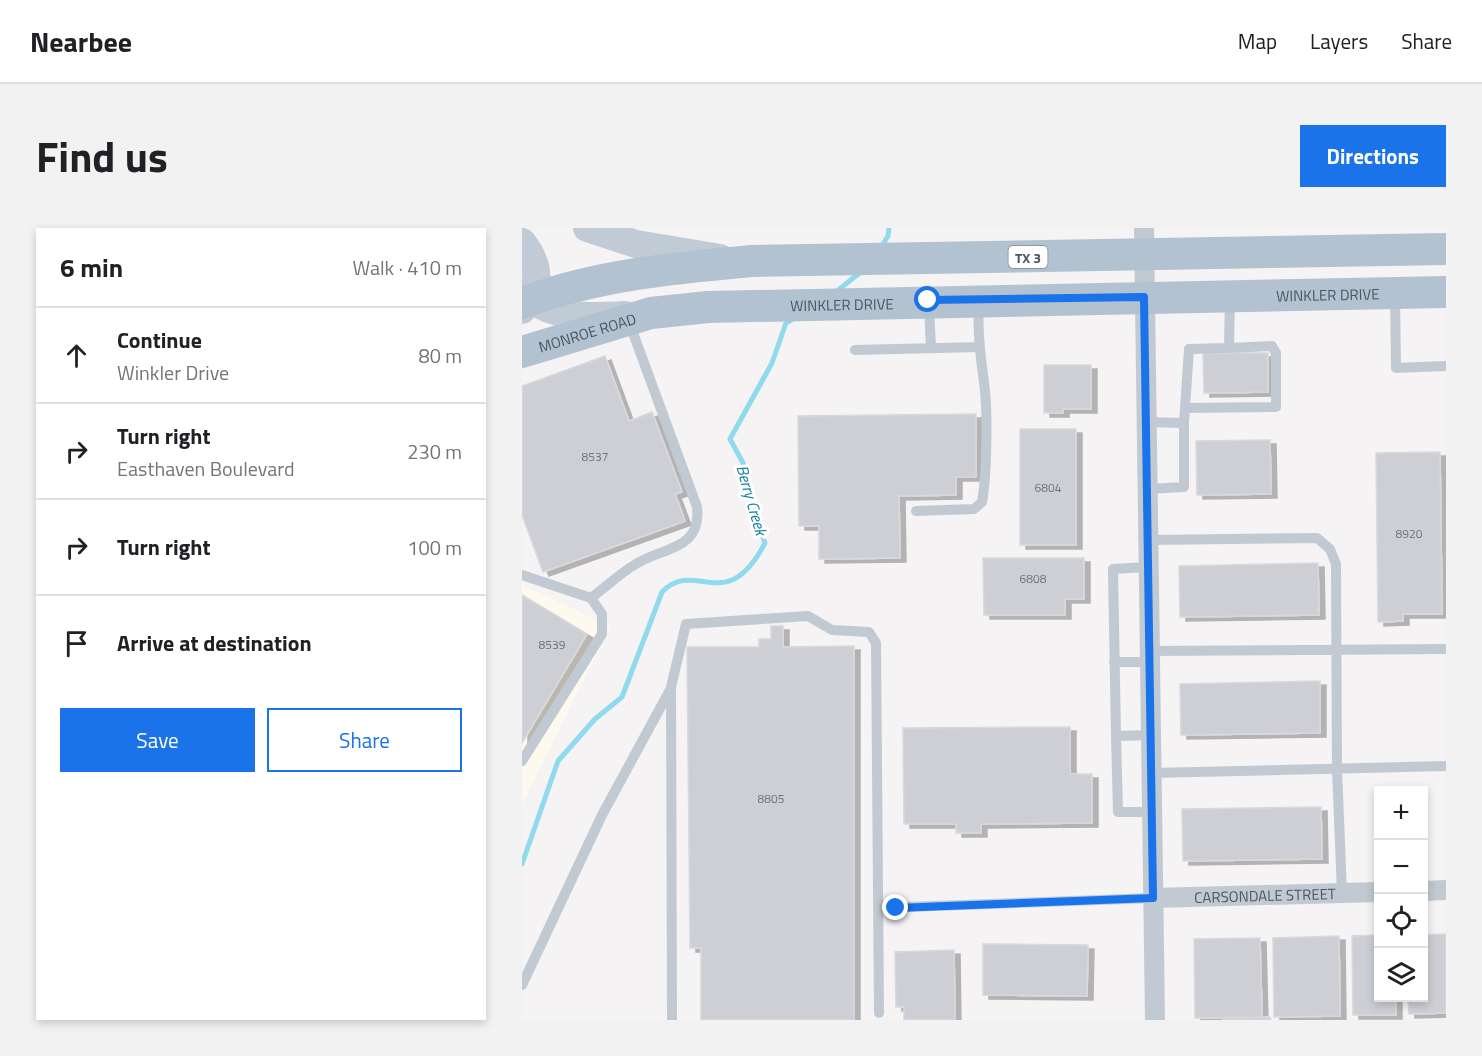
<!DOCTYPE html>
<html lang="en">
<head>
<meta charset="utf-8">
<style>
  body { margin:0; font-family:"Titillium Web",sans-serif; background:#f2f2f2; color:#202124 }
  .controls { position:absolute; right:18px; bottom:18px; display:grid; overflow:hidden; border-radius:0px; box-shadow:0 3px 9px #0003 }
  .controls button { width:54px; height:54px; display:grid; place-items:center; padding:0; border:0; border-bottom:2px solid #e0e0e0; background:#fff; color:#202124; font:30px sans-serif }
  .stop { position:absolute; width:18px; height:18px; margin:-14px; border:4px solid #1a73e8; border-radius:50%; background:#fff }
  .stop.end { background:#1a73e8; border-color:#fff; box-shadow:0 2px 6px #0008 }
  .list { margin:0; padding:0; list-style:none }
  h2 { display:flex; justify-content:space-between; align-items:center; height:78px; margin:0; padding:0 24px; font-size:26px }
  h2 small { font-size:20px; font-weight:400; color:#757577 }
  .list li { display:grid; grid-template-columns:39px 1fr auto; gap:18px; align-items:center; box-sizing:border-box; height:96px; padding:0 24px; border-top:2px solid #e0e0e0 }
  .list b { display:block; font-size:22px; white-space:nowrap }
  .list p { margin:0; font-size:20px; white-space:nowrap; color:#757577 }
  .list em { font-size:20px; font-style:normal; color:#757577 }
  .actions { display:flex; gap:12px; padding:18px 24px }
  .actions a { flex:1; padding:14px 0; border:2px solid #1a73e8; border-radius:0px; text-align:center; font-size:21px; color:#1a73e8 }
  .actions .main { background:#1a73e8; color:#fff }
  .icon { flex:none; width:33px; height:33px; fill:none; stroke:currentColor; stroke-width:2; stroke-linecap:round; stroke-linejoin:round }
  .map { position:relative; flex:none; width:924px; height:792px; overflow:hidden; border-radius:0px }
  header { display:flex; align-items:center; gap:36px; box-sizing:border-box; height:84px; padding:0 30px; background:#fff; border-bottom:2px solid #e0e0e0 }
  header strong { font-size:28px }
  nav { display:flex; gap:33px; margin-inline-start:auto; font-size:21px }
  .intro { display:flex; align-items:center; justify-content:space-between; box-sizing:border-box; height:144px; padding:0 36px }
  h1 { margin:0; font-size:42px }
  .button { padding:15px 27px; border-radius:0px; background:#1a73e8; color:#fff; font-size:21px; font-weight:700 }
  main { display:flex; gap:36px; padding:0 36px }
  aside { flex:1; background:#fff; border-radius:0px; box-shadow:0 3px 9px #0003 }
  .map>svg:first-child { display:block }
</style>
</head>
<body>
<header>
<strong>Nearbee</strong>
<nav><a>Map</a><a>Layers</a><a>Share</a></nav>
</header>
<div class="intro"><h1>Find us</h1><a class="button">Directions</a></div>
<main>
<aside>
<h2>6 min<small>Walk · 410 m</small></h2>
<ul class="list">
<li><svg class="icon" aria-label="ahead" viewBox="0 0 24 24"><path d="M12 20V5M6 11l6-6 6 6"/></svg><div><b>Continue</b><p>Winkler Drive</p></div><em>80 m</em></li>
<li><svg class="icon" aria-label="right" viewBox="0 0 24 24"><path d="M7 20v-9h11M14 6l5 5-5 5"/></svg><div><b>Turn right</b><p>Easthaven Boulevard</p></div><em>230 m</em></li>
<li><svg class="icon" aria-label="right" viewBox="0 0 24 24"><path d="M7 20v-9h11M14 6l5 5-5 5"/></svg><div><b>Turn right</b></div><em>100 m</em></li>
<li><svg class="icon" aria-label="arrive" viewBox="0 0 24 24"><path d="M6 21V4h12l-3 4 3 4H6"/></svg><div><b>Arrive at destination</b></div></li>
</ul>
<div class="actions"><a class="main">Save</a><a>Share</a></div>
</aside>
<div class="map">
<svg width="924" height="792" viewBox="0 0 924 792">
  <defs>
    <filter id="shadow"><feDropShadow dx="6" dy="4" stdDeviation="0" flood-color="#0004"/></filter>
  </defs>
  <rect width="100%" height="100%" fill="#f5f3f3"/>
  <path fill="#fdf9ef" d="M0 352 3 358 89 399 0 576Z"/>
  <g fill="none" stroke-linecap="round" stroke-linejoin="round">
    <path stroke="#90daee" stroke-width="5" d="M359 19 366 8 367 0
      M315 63 340 43
      M0 636 36 533 73 491 100 469 140 364C174 329 204 390 243 315L229 274 221 235 208 211 250 135 264 95 271 91"/>
  </g>
  <path fill="#cdcfd5" stroke="#d7d9de" stroke-width="1.5" filter="url(#shadow)" d="M681 125H746V164L682 165Z
    M83 128 107 193 130 184 160 264 153 266 163 293 21 344 0 287V158Z
    M522 137H569V181H541V185H522Z
    M454 186V249H434V267L377 268 378 330 297 331V298H277L276 188Z
    M498 201H554V317H498Z
    M748 212 749 266 675 267 674 213Z
    M918 224 920 386H881V393L856 394 854 225Z
    M461 330H562V371H543V387H462Z
    M796 335 797 387 658 389 657 338Z
    M0 367 65 406 0 515Z
    M249 398H261V419L332 418V792H179V720H168L165 419H237V411H249Z
    M798 453V505L659 507 658 456Z
    M548 499V546H570V595L459 596V605H434V596H382L381 500Z
    M799 579 800 631 661 633 660 581Z
    M924 706V785L887 786 886 770H902V707Z
    M856 707V770H874V787H831L830 708Z
    M817 708 818 788 752 789 751 710Z
    M738 710 740 789 673 790 672 711Z
    M461 716 566 717 565 768 461 767Z
    M432 722 433 792H382V779H374L373 724Z
    M748 789 749 792H701V790Z"/>
  <g fill="none" stroke-linecap="round" stroke-linejoin="round">
    <path stroke="#c1cad2" stroke-width="10" d="M873 68 874 140 924 138
      M407 78 409 120
      M333 122 457 119
      M663 180 754 179V125L750 118 707 120
      M624 194 662 195 667 121 707 120 708 71
      M625 261 662 259V195
      M394 283 452 281 460 274C465 246 466 182 462 154 458 127 455 102 457 75
      M626 312 795 310 808 321 814 336 815 541 820 665
      M0 347 69 370C84 359 98 345 114 336 141 319 180 322 175 279L107 94
      M628 423 924 421
      M592 434H628
      M629 507 594 508 596 584H630
      M594 508 591 341 626 339
      M0 533 80 406V386L69 370
      M629 545 924 538
      M356 680 631 670
      M0 757 80 587 148 462
      M150 792 149 459 164 396 286 388 310 402 347 404 354 415 357 785"/>
    <g stroke="#c1cad2" stroke-width="20">
      <path d="M622 0 633 792"/>
      <path d="M902 663 924 662"/>
      <path id="s1" d="M631 670 856 664"/>
    </g>
    <path stroke="#c1cbd6" stroke-width="28" d="M65 0 114 16 198 30
      M0 14C19 38 19 57 0 82
      M0 65C29 91 67 89 103 87"/>
    <g stroke="#b3c2d1" stroke-width="32">
      <path d="M0 75C74 47 152 40 230 33L924 21"/>
      <path id="s2" d="M0 124 129 85 186 79 924 64"/>
    </g>
  </g>
  <g fill="none" stroke-linecap="round" stroke-linejoin="round">
    <path stroke="#1a73e8" stroke-width="8" d="M374 680 631 670 622 69 406 72"/>
  </g>
  <g text-anchor="middle" dominant-baseline="central" stroke-width="6" stroke-linejoin="round" paint-order="stroke">
    <g font-size="12" fill="#6b747e">
      <text x="73" y="228">8537</text>
      <text x="526" y="259">6804</text>
      <text x="887" y="305">8920</text>
      <text x="511" y="350">6808</text>
      <text x="30" y="416">8539</text>
      <text x="249" y="570">8805</text>
    </g>
    <rect fill="#fff" stroke="#808990" stroke-width="1.5" x="486.5" y="18" width="39" height="22" rx="4.5"/>
    <g font-size="14" font-weight="bold" fill="#4a5661">
      <text x="506" y="29">TX 3</text>
    </g>
    <g font-size="15" fill="#4a5661" stroke="#fff">
      <text stroke="none"><textPath href="#s2" startOffset="812">WINKLER DRIVE</textPath></text>
      <text stroke="none"><textPath href="#s2" startOffset="326">WINKLER DRIVE</textPath></text>
      <text stroke="none"><textPath href="#s2" startOffset="68">MONROE ROAD</textPath></text>
      <text stroke="none"><textPath href="#s1" startOffset="112">CARSONDALE STREET</textPath></text>
    </g>
    <g font-size="16" font-style="italic" fill="#0c7c9b" stroke="#fff">
      <text transform="translate(230 272) rotate(74)">Berry Creek</text>
    </g>
  </g>
</svg>
<div class="controls">
<button>+</button>
<button>−</button>
<button><svg class="icon" aria-label="locate" viewBox="0 0 24 24"><circle cx="12" cy="12" r="6"/><path d="M12 2v4M12 18v4M2 12h4M18 12h4"/></svg></button>
<button><svg class="icon" aria-label="layers" viewBox="0 0 24 24"><path d="M12 4l9 5-9 5-9-5zM3 14l9 5 9-5"/></svg></button>
</div>
<div class="stop" style="left:406px;top:72px"></div>
<div class="stop end" style="left:374px;top:680px"></div>
</div>
</main>
</body>
</html>
